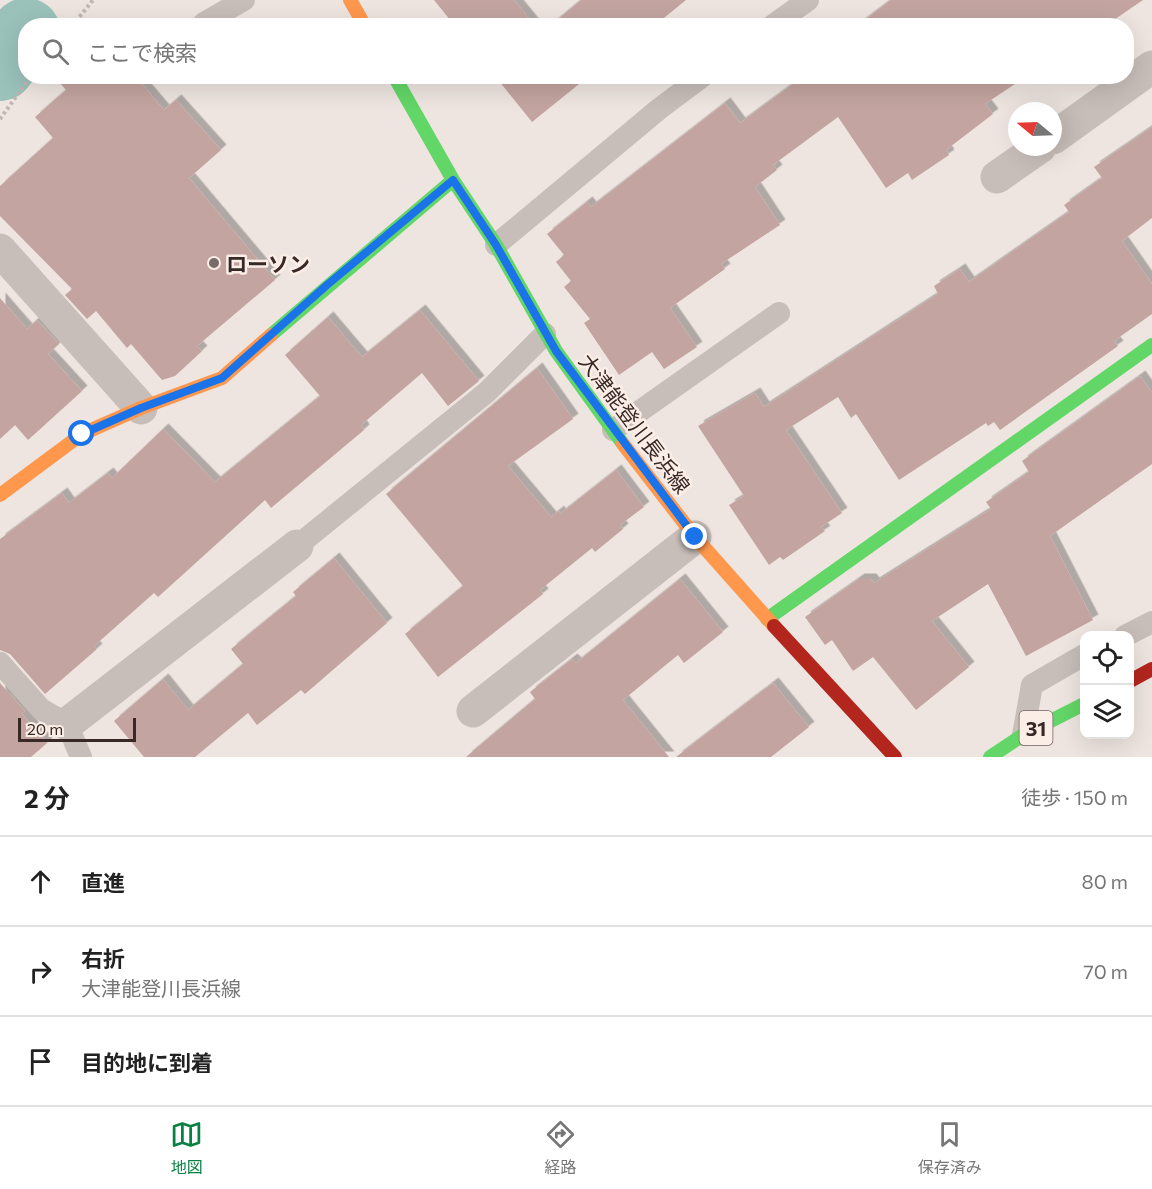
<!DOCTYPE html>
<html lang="ja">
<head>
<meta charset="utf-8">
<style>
  body { margin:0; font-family:Commissioner,"Noto Sans JP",sans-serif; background:#f6f6f6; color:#222 }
  .controls { position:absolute; right:18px; bottom:18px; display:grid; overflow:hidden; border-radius:12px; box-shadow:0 6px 24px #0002 }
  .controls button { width:54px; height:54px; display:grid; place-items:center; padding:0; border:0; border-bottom:2px solid #e0e0e0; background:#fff; color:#222; font:30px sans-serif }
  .compass { position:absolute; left:1008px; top:102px; width:54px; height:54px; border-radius:50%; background:#fff; box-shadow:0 6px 24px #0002; rotate:289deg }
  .scale { position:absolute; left:18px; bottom:15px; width:118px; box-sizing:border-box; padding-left:6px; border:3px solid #382927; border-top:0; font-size:16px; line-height:21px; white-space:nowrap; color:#382927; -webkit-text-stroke:4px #fbeee7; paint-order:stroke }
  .stop { position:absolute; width:18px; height:18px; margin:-14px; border:4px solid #1a73e8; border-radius:50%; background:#fff }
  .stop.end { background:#1a73e8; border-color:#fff; box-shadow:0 2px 6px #0008 }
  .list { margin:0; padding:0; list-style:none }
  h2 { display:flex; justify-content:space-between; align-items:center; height:78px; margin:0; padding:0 24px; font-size:26px }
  h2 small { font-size:20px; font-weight:400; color:#767676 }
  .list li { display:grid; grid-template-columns:39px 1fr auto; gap:18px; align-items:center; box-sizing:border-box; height:90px; padding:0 24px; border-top:2px solid #e0e0e0 }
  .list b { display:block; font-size:22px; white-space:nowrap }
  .list p { margin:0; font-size:20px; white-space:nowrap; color:#767676 }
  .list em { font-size:20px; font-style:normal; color:#767676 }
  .icon { flex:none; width:33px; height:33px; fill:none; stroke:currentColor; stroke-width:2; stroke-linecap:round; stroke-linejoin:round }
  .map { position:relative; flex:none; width:1152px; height:757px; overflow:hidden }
  .search { position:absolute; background:#fff; box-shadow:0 6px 24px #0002; left:18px; right:18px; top:18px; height:66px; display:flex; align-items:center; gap:15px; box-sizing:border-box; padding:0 21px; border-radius:24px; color:#767676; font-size:22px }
  .sheet { height:348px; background:#fff }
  nav { display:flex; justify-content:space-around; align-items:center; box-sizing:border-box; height:84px; border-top:2px solid #e0e0e0; background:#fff; font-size:16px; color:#767676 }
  nav a { display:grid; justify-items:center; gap:3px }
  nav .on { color:#0b8043 }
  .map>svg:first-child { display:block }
</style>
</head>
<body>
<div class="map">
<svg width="1152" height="757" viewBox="0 0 1152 757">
  <defs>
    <filter id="shadow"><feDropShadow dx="5.5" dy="-5.5" stdDeviation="0" flood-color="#0004"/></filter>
  </defs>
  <rect width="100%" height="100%" fill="#eee5e0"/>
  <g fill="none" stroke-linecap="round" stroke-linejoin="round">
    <path stroke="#9ac2ba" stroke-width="70" d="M0 66 26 33"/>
  </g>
  <path fill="#c3a4a0" filter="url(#shadow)" d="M434 0H514L535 26H455Z
    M581 0H686L654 26H550Z
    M891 0H1143L1105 26H857Z
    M54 76H135L164 110 176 100 221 150 189 178 275 280 197 346 202 351 175 376 162 380 131 344 127 348 96 311 87 319 65 295 72 289 0 216V186L53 138 35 117 66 90Z
    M495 76H589L532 122Z
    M804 76H1027L985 104 993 114 946 150 949 155 912 180 908 173 886 188 838 117 773 165 777 170 755 187 780 225 721 264 725 269 670 308 697 347 664 369 652 352 619 375 584 323 590 319 564 287 571 281 556 262 564 255 547 234 587 202 591 207 725 103 740 123Z
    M1152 127V218L1122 241 1152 284V314L1114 341 1118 346 1000 430 994 422 988 426 986 423 899 480 856 414 851 418 838 397 786 430 842 513 821 527 825 531 783 560 780 557 769 565 729 505 744 496 698 426 755 393 764 407 938 294 934 286 960 269 969 282 1069 212 1064 205 1102 178 1094 167Z
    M0 298 27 329 37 320 59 344 48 354 82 391 28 440 15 425 0 439Z
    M420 310 479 381 448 406 422 373 361 425 364 430 271 508 265 500 158 597 154 593 94 646 97 649 45 694 10 654 0 650V539L62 493 69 503 108 473 112 478 163 429 215 482 320 396 285 355 328 317 362 357Z
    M537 368 573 419 508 466 551 517 559 511 560 514 616 470 644 507 620 525 623 529 595 552 592 548 540 590 543 594 438 677 405 634 463 586 386 494Z
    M1140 376 1152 393V464L1050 536 1093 620 1026 656 988 584 932 621 969 667 916 710 873 657 853 671 832 640 825 645 805 617 859 579H871L874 583 991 509 986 502 1029 472 1022 461Z
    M334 558 387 623 305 694 301 690 257 725 248 713 195 757H144L114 721 163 679 188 710 243 664 231 649 296 596 293 592Z
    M680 579 723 632 684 663 678 655 623 700 669 757H466L535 699 530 692 572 659 576 663Z
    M0 683 25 711 22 714 47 743 31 757H0Z
    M773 683 809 727 771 757H676Z"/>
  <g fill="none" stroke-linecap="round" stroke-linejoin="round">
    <path stroke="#c0b5b1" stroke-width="4" stroke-dasharray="3 3" stroke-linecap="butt" d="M72 26 93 0
      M0 119 31 76"/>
    <path stroke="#c7bdb9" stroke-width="22" d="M204 23 244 0
      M772 26 808 0
      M496 245 659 109 703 76
      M613 430 779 313
      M297 546 487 392 545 334
      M1125 636 1152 622
      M0 663 41 709 67 724 81 757
      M1023 735 1032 685 1084 655"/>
    <path stroke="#c7bdb9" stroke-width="33" d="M1053 138 1152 67
      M997 177 1040 147
      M0 250 141 408
      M473 711 695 537
      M67 724 297 546"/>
    <path stroke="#63d668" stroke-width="14" d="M394 76 453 180 496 245 556 351 623 444
      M271 335 453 180
      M767 619 1152 345
      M990 757 1023 735 1084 704"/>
    <path stroke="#ff974d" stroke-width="14" d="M350 0 365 26
      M623 444 695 537 774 626
      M0 495 82 434 141 408 222 378 271 335"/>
    <path stroke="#b3261e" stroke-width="14" d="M774 626 895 757
      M1130 681 1152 669"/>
  </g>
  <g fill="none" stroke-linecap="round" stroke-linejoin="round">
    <path stroke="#1a73e8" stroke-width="8" d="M82 434 141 408 222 378 327 285 453 180 496 245 556 351 695 537"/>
  </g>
  <circle fill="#786b68" stroke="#fbeee7" stroke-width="2" cx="214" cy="263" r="6"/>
  <g text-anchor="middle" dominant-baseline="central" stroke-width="5" stroke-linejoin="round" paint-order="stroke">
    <rect fill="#fbeee7" stroke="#726461" stroke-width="1.5" x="1019.5" y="711" width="33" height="34" rx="4.5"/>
    <g font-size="20" font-weight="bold" fill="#382927">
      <text x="1036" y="728">31</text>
    </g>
    <g font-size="21" font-weight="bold" fill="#382927" stroke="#fbeee7" text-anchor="start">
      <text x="226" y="263">ローソン</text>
    </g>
    <g font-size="21" fill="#382927" stroke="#fbeee7">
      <text transform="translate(635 423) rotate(53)">大津能登川長浜線</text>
    </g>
  </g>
</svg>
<div class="controls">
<button><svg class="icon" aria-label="locate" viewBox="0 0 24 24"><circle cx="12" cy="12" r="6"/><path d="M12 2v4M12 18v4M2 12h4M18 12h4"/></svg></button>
<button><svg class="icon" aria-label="layers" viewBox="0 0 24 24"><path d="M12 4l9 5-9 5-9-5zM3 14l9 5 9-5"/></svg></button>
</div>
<svg class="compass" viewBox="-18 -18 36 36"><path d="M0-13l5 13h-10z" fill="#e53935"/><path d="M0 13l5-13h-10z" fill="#767676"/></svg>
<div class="scale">20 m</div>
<div class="stop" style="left:82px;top:434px"></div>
<div class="stop end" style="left:695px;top:537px"></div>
<div class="search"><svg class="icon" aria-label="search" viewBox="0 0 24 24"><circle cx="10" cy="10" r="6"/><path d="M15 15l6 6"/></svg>ここで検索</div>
</div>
<section class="sheet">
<h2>2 分<small>徒歩 · 150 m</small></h2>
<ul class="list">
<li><svg class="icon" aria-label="ahead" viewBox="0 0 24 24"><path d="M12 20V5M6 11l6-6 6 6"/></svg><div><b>直進</b></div><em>80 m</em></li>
<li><svg class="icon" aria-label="right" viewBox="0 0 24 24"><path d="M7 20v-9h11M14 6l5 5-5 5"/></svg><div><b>右折</b><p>大津能登川長浜線</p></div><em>70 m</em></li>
<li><svg class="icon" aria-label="arrive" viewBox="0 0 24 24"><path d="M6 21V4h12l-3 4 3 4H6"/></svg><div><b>目的地に到着</b></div></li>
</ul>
</section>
<nav>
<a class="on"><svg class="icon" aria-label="map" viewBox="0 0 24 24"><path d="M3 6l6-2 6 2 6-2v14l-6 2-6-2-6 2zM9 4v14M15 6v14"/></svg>地図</a>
<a><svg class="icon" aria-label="directions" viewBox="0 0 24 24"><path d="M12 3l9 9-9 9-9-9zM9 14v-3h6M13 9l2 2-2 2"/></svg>経路</a>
<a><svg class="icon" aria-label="saved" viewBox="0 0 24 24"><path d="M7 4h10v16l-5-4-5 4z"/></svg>保存済み</a>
</nav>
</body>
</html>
